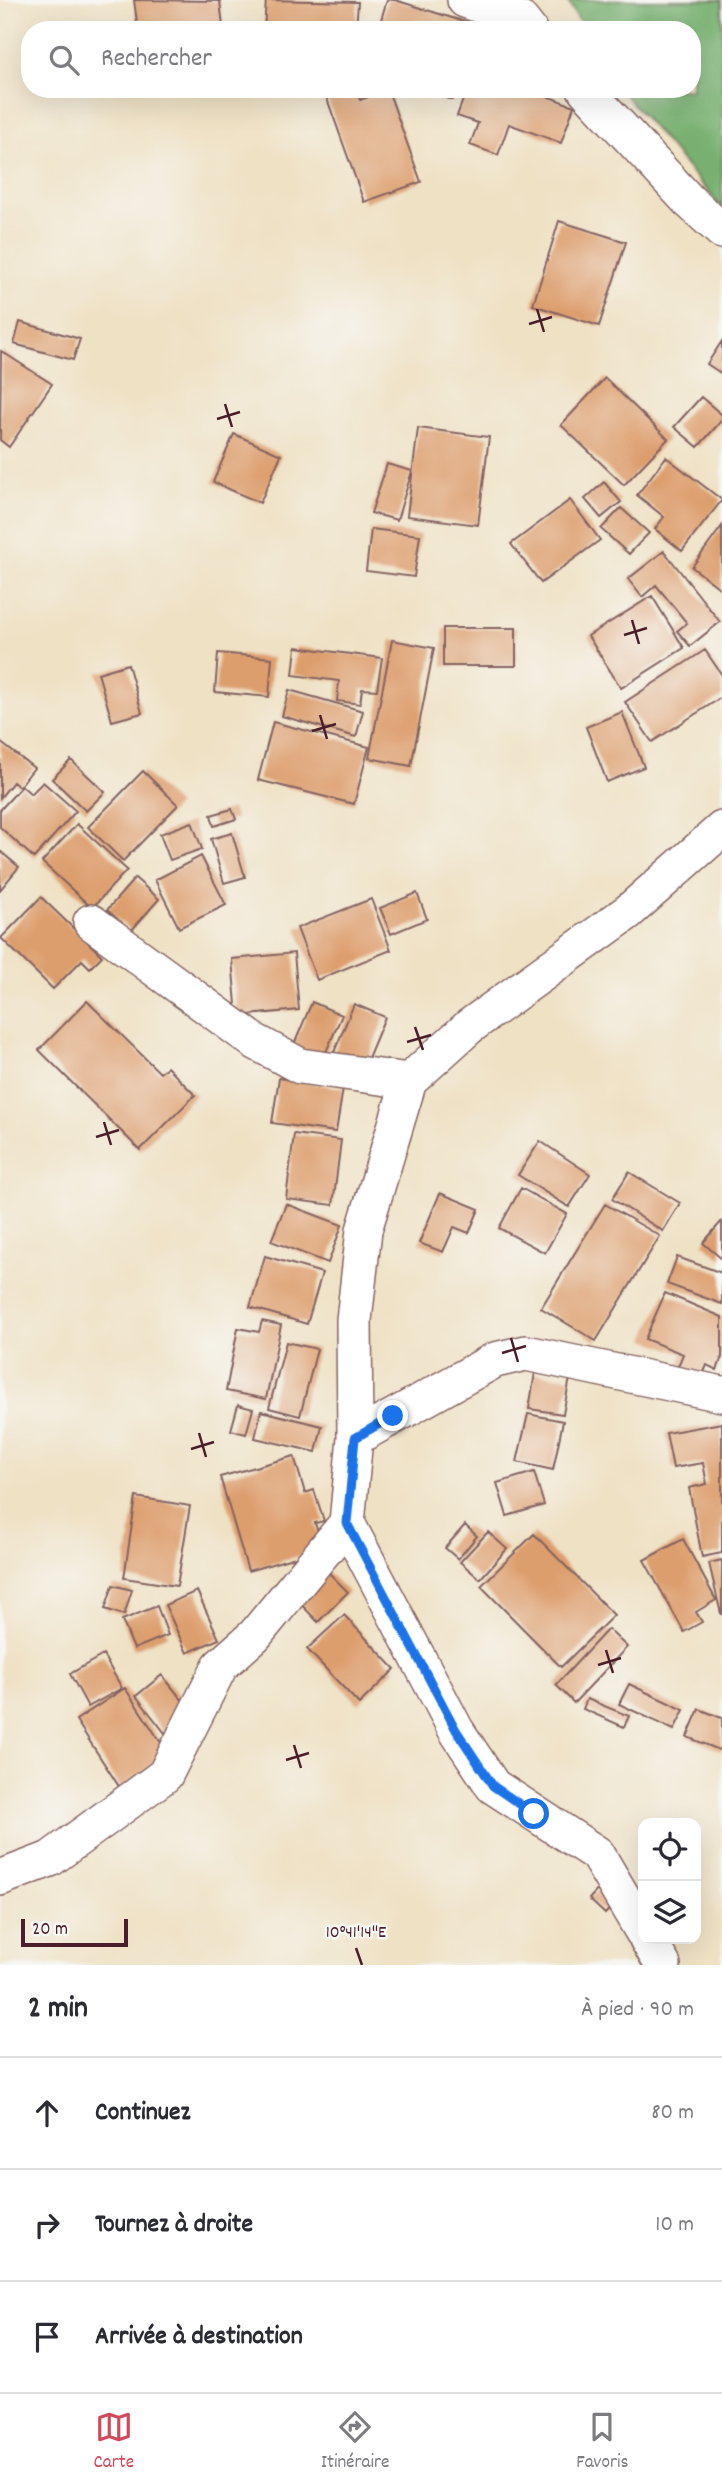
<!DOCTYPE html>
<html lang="fr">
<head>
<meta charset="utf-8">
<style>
  body { margin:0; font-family:Dekko,sans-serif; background:#f7f7f7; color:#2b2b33 }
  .controls { position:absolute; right:21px; bottom:21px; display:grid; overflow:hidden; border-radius:14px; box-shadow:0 7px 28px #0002 }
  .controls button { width:63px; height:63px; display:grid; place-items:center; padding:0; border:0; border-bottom:2px solid #e1e1e2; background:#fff; color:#2b2b33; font:35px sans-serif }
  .scale { position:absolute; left:21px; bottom:18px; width:107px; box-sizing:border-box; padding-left:7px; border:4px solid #4a1f2b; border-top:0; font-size:19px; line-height:24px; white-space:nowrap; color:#4a1f2b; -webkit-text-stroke:5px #f6f6f2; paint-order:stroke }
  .stop { position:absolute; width:21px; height:21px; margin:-16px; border:5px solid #1a73e8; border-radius:50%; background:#fff }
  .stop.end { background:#1a73e8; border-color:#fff; box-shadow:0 2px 7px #0008 }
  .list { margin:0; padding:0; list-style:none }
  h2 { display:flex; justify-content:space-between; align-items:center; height:91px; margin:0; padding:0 28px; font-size:30px }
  h2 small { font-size:23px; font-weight:400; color:#7c7c81 }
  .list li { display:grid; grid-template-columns:46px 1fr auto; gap:21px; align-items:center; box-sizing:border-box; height:112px; padding:0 28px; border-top:2px solid #e1e1e2 }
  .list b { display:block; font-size:26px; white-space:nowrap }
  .list em { font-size:23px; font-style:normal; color:#7c7c81 }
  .icon { flex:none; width:38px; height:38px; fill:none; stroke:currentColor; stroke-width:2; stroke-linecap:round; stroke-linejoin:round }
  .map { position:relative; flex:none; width:722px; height:1965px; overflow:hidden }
  .search { position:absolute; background:#fff; box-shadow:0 7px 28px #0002; left:21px; right:21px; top:21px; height:77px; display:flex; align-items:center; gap:18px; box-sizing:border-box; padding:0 24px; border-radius:28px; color:#7c7c81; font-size:26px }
  .sheet { height:427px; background:#fff }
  nav { display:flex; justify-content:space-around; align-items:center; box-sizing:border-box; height:98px; border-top:2px solid #e1e1e2; background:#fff; font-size:19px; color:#7c7c81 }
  nav a { display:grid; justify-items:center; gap:4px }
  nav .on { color:#d1495b }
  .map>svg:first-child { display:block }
</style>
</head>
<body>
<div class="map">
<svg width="722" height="1965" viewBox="0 0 722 1965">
  <rect width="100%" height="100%" fill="#f6f6f2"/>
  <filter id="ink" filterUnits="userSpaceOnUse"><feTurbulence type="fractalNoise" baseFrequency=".0143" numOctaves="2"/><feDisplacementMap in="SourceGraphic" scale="14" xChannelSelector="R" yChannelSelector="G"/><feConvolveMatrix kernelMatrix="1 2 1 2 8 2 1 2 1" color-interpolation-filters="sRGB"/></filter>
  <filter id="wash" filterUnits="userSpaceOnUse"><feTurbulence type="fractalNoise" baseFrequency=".00686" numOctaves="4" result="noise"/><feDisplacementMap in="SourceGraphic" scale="28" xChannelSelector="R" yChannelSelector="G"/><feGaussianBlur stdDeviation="1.57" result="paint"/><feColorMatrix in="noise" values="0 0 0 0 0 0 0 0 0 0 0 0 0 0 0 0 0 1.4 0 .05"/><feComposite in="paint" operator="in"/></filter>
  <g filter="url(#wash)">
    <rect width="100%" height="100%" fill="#efe1c4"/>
    <path fill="#77b06f" stroke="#60684d" stroke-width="2" d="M567 0H722V208L620 89H692V30H585Z"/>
    <g id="blocks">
      <path fill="#dd9e6d" d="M134 0 220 1 223 27 138 30Z
        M266 0 358 2 356 30H264Z
        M387 0H395L481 27 480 30H402L380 23Z
        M337 89H357L360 100 388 90 421 182 364 202 325 93Z
        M418 89H456L453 100Z
        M467 89H552L549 97 574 106 561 143 509 124 498 155 470 145 478 123 457 116Z
        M559 221 626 242 599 326 533 305Z
        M20 322 80 339 73 360 14 344Z
        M722 341V374L707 364Z
        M1 351 52 384 9 447 0 440Z
        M605 378 668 439 624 485 561 425Z
        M701 397 722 415V420L698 447 674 427Z
        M418 428 489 437 478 525 407 516Z
        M234 434 281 455 260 503 213 482Z
        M666 457 722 500 682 551 655 529 664 517 637 495Z
        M387 464 412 471 397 520 371 513Z
        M604 482 621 502 601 518 585 499Z
        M570 500 600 540 541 583 511 544Z
        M621 508 649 533 629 554 601 529Z
        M722 526V590L692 567Z
        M371 529 420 535 414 577 366 571Z
        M664 551 720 622 690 646 677 631 687 623 656 585 642 597 628 579Z
        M652 596 684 648 621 688 588 636Z
        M443 628H516V666H443Z
        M392 640 434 648 411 766 369 758Z
        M296 647 382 658 377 690 362 689 360 704 337 701 339 681 293 675Z
        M705 650 722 675V697L652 742 625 702Z
        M218 653 272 658 269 697 215 692Z
        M128 664 142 713 112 721 98 673Z
        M289 690 363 711 356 737 282 716Z
        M622 712 644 767 607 782 586 727Z
        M273 722 369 747 354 804 258 780Z
        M0 742 34 768 19 787 13 782 0 798Z
        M71 760 105 792 86 811 52 779Z
        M143 771 178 805 123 861 88 827Z
        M43 782 76 811 34 858 0 827V810L22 786 31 794Z
        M232 809 236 819 214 826 211 815Z
        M192 822 202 849 170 860 160 834Z
        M77 824 127 870 92 908 42 862Z
        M232 833 245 877 224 883 211 839Z
        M0 851 19 867 0 890Z
        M201 856 226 905 179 928 155 880Z
        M135 878 159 899 131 931 107 910Z
        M417 893 427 919 391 934 380 908Z
        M41 897 102 956 90 968 82 960 53 989 1 938Z
        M371 899 391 950 317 980 297 928Z
        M294 953 299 1010 237 1016 232 959Z
        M87 1001 160 1073 167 1067 195 1095 140 1150 39 1050Z
        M312 1002 342 1015 323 1059 293 1047Z
        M354 1004 385 1017 363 1070 332 1057Z
        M279 1078 343 1088 336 1132 272 1123Z
        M294 1134 341 1140 333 1205 286 1199Z
        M540 1141 590 1174 569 1207 518 1175Z
        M629 1172 680 1203 663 1231 612 1199Z
        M521 1188 567 1214 545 1253 499 1228Z
        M440 1193 479 1209 469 1233 454 1227 443 1252 419 1243Z
        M286 1204 342 1225 328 1263 271 1241Z
        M605 1204 660 1236 596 1341 541 1308Z
        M722 1221V1259L703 1243Z
        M265 1256 322 1273 307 1324 250 1307Z
        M677 1257 722 1273V1304L667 1284Z
        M665 1293 722 1317V1357L717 1370 707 1365 698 1386 674 1376 683 1354 645 1339Z
        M262 1321 281 1325 266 1399 226 1391 238 1328 259 1332Z
        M286 1342 317 1349 300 1416 269 1408Z
        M535 1373 570 1378 563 1414 529 1409Z
        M238 1405 253 1409 246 1434 231 1430Z
        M261 1411 322 1426 316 1452 255 1438Z
        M528 1414 563 1421 553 1470 517 1462Z
        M722 1423V1553L702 1557 689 1488 707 1484 703 1463 673 1468 666 1433Z
        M294 1456 305 1493 314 1490 324 1521 315 1523 323 1549 248 1571 220 1477Z
        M534 1472 544 1505 507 1516 497 1483Z
        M136 1497 190 1506 177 1586 124 1578Z
        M465 1525 477 1536 458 1559 445 1548Z
        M488 1532 507 1549 480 1579 460 1562Z
        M534 1534 614 1615 561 1667 481 1586Z
        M683 1539 716 1600 696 1612 702 1622 684 1632 644 1560Z
        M722 1560V1614H721L709 1563Z
        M327 1571 348 1592 318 1622 297 1600Z
        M113 1585 132 1590 124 1615 105 1609Z
        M197 1591 219 1639 187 1653 165 1605Z
        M157 1606 168 1635 134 1649 122 1620Z
        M344 1615 395 1669 359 1704 307 1649Z
        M608 1629 627 1647 574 1703 556 1685Z
        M103 1655 122 1688 88 1707 70 1674Z
        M162 1675 192 1712 165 1733 136 1696Z
        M629 1684 684 1710 674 1730 619 1704Z
        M125 1688 169 1755 120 1788 76 1720Z
        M587 1699 629 1716 624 1727 583 1709Z
        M699 1709 722 1718V1751L687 1737Z
        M601 1886 617 1901 605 1914 589 1899Z"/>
    </g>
  </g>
  <g filter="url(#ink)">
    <use href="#blocks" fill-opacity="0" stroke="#846361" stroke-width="2"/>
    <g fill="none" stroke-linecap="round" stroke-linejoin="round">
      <g stroke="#846361" stroke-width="38">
        <path id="minor" d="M465 0 521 20 529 30
          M585 89 689 201 722 231
          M91 922 254 1041 300 1066 409 1081
          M355 1438 495 1360 526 1353 722 1394
          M0 1878 50 1859 165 1775 220 1666 255 1635 347 1523
          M643 1932 597 1854 493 1786 456 1730 347 1523 355 1438 354 1320 364 1230 409 1081 470 1026 628 912 722 829
          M647 1939 663 1965"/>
      </g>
      <use href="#minor" stroke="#fff" stroke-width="35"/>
    </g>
  </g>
  <g fill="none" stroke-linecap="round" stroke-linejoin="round" filter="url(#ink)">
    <path stroke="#1a73e8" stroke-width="9" d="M393 1416 355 1438 347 1523 456 1730 493 1786 534 1814"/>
  </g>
  <path fill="none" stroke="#4a1f2b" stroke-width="2.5" d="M537 309 544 332M529 324 552 317M225 404 232 427M217 419 240 412M632 620 639 644M624 635 647 628M320 715 327 739M312 731 336 724M415 1027 423 1050M407 1042 431 1035M104 1122 111 1145M96 1137 119 1130M511 1338 518 1362M502 1353 526 1346M199 1433 206 1457M191 1449 214 1442M606 1650 613 1673M598 1665 621 1658M294 1745 301 1768M286 1760 309 1753M356 1948 362 1965"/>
  <g font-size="18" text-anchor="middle" fill="#4a1f2b" stroke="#f6f6f2" stroke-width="5" stroke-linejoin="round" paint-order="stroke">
    <text x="356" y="1937">10°41'14"E</text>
  </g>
</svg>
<div class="controls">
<button><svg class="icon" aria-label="locate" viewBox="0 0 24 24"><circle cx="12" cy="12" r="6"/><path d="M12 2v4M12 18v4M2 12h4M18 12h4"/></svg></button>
<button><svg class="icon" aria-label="layers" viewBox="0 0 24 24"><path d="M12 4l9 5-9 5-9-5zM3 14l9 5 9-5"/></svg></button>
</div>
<div class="scale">20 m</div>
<div class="stop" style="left:534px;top:1814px"></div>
<div class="stop end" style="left:393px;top:1416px"></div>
<div class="search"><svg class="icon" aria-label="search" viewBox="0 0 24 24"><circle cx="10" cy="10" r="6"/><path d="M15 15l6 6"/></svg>Rechercher</div>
</div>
<section class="sheet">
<h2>2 min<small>À pied · 90 m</small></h2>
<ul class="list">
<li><svg class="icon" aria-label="ahead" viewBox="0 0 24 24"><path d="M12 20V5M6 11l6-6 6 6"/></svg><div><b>Continuez</b></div><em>80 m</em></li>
<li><svg class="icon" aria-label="right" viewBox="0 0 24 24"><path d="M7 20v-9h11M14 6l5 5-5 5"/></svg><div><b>Tournez à droite</b></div><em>10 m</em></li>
<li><svg class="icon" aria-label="arrive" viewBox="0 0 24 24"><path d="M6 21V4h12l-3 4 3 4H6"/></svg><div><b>Arrivée à destination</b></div></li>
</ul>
</section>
<nav>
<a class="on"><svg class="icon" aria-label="map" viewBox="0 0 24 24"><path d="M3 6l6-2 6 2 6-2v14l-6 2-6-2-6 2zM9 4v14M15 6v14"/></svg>Carte</a>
<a><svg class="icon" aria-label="directions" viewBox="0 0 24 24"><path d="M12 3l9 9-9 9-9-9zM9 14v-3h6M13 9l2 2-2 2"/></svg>Itinéraire</a>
<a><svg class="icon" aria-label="saved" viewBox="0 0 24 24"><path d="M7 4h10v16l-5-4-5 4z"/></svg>Favoris</a>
</nav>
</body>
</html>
